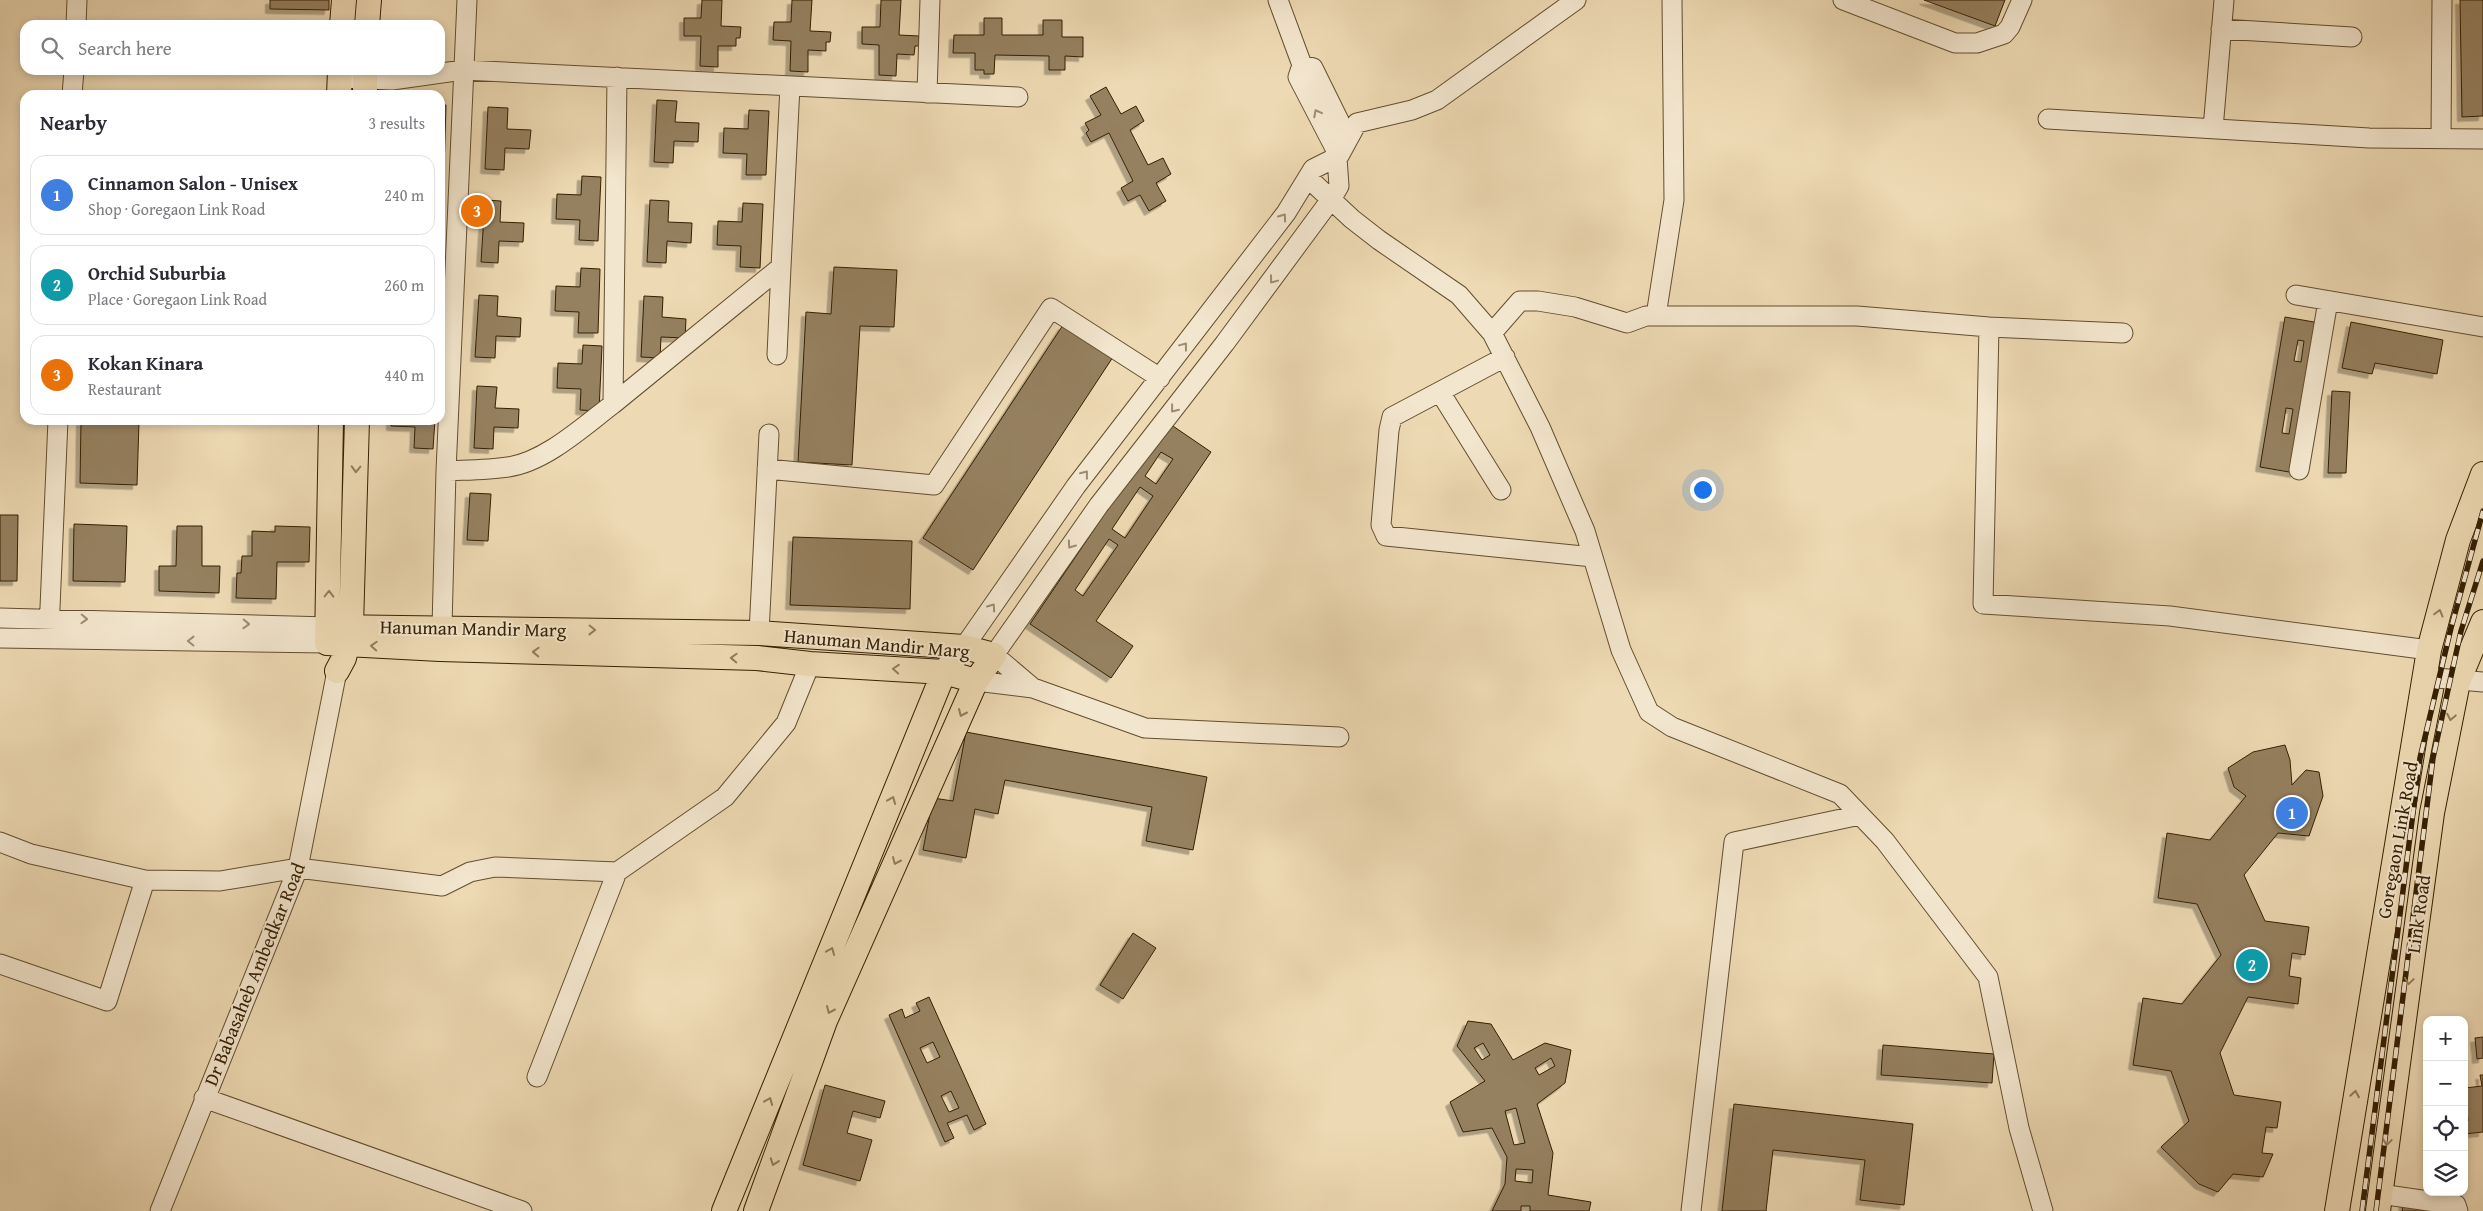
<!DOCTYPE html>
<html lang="en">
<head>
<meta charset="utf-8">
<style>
  body { margin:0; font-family:"Gentium Book Plus",serif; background:#f7f7f7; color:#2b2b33 }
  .controls { position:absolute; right:15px; bottom:15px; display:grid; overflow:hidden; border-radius:10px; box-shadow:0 2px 8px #0003 }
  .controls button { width:45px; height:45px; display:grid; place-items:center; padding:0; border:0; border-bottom:1px solid #e1e1e2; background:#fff; color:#2b2b33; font:25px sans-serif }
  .you { position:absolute; left:1702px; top:489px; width:18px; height:18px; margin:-12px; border:4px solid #fff; border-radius:50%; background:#1a73e8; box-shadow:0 0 0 8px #1a73e833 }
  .badge { display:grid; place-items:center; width:32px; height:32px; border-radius:50%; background:#0b8043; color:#fff; font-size:16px; font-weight:700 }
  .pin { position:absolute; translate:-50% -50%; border:2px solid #fff; box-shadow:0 1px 5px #0006 }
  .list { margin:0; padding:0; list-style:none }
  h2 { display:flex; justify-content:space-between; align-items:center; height:65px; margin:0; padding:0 20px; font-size:21px }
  h2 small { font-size:16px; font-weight:400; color:#7c7c81 }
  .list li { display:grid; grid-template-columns:32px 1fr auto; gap:15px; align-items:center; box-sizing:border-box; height:80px; margin:0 10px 10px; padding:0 10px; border:1px solid #e1e1e2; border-radius:15px }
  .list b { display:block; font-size:19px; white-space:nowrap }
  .list p { margin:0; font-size:16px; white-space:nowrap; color:#7c7c81 }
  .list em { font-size:16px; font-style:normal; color:#7c7c81 }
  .icon { flex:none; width:28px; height:28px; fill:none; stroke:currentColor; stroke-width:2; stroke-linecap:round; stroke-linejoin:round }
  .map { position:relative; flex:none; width:2483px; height:1211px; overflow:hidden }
  .search { position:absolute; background:#fff; box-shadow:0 2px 8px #0003; left:20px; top:20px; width:425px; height:55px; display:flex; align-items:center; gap:12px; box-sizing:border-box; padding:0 18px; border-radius:15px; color:#7c7c81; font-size:19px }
  .panel { position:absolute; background:#fff; box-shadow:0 2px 8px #0003; left:20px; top:90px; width:425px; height:335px; border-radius:15px }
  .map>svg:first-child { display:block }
</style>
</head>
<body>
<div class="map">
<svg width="2483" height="1211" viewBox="0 0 2483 1211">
  <defs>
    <filter id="shadow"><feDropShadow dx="-4.5" dy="4.5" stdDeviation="0" flood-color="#0004"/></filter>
  </defs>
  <rect width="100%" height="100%" fill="#edd9b3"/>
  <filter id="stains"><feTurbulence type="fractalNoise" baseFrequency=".004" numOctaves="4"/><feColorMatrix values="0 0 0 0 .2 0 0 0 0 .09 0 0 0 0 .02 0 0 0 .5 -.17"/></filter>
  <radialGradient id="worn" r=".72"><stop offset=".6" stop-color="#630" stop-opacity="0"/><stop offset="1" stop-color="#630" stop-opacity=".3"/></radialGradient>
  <path fill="#95805e" stroke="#351f02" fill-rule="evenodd" filter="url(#shadow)" d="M270 0H329V10L270 9Z
    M702 0H722L721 26 741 27 740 38H736V46H718V67L700 66 701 36H684V18H701Z
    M792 0H812L810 31 831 32 830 42H826V51L808 50V72L790 71 791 41 773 40 774 22H791Z
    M881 0H901L899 35 919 36V46H915L914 55 897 54 896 76 879 75V45L862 44V27H880Z
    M1924 0H2005L1995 26Z
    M2460 0H2483V116L2462 117Z
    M984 18H1002V35H1043V20H1062V37H1083V57L1065 56V70H1049V56L995 55 994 74H984V70H975V53H953L954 35H984Z
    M1106 87 1121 114 1136 106 1144 121 1130 130 1148 165 1163 158 1171 174 1156 183 1166 201 1149 211 1140 195 1128 201 1121 188 1133 181 1109 133 1091 142 1086 133 1089 130 1085 123 1101 115 1090 96Z
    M271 91 332 94V95H271Z
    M657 100 677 101 675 122 699 123 698 142 674 141 673 163 654 162Z
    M440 105H446L444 170H440Z
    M488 107 508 108 507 129 531 130 529 149 505 148 504 170 485 169Z
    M749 110 769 111 766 175H746L747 154 723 153 724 128 748 129Z
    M582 176 601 177 598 241 579 240 580 220 556 219 557 194 581 195Z
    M485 200 501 201 500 222 524 223 523 242 499 241 498 263 481 262Z
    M650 200 669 201 668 222 692 223 691 243 667 241 666 263 647 262Z
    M743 203 763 204 760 268 740 267 741 246 717 245 718 221 742 222Z
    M834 267 897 270 894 327 860 326 852 465 798 462 806 312 831 314Z
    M581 268 600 269 598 333H578L579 312 555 311 556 286 580 287Z
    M479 295 498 296 497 316 521 318 520 337 496 336 495 358 475 357Z
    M644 296 663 297 662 317 686 319 685 338 661 337 660 358 641 357Z
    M2285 317 2320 323 2295 473 2260 467ZM2298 340 2304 341 2301 362 2294 361ZM2286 408 2293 409 2289 434 2282 433Z
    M2351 322 2443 340 2437 374 2375 363 2372 374 2342 368Z
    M1063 325 1113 357 973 570 923 538Z
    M583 345 602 346 599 411 580 410 581 389 557 388 558 363 582 364Z
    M477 386 497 387 495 408 519 409 518 428 494 427 493 449 474 448Z
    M2332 391 2350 392 2346 473H2328Z
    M391 420H435L433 449 414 448 415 427 391 426Z
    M81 421 139 422 137 485 80 483Z
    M1167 422 1211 452 1096 621 1133 646 1111 678 1030 624ZM1161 452 1173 459 1156 484 1145 476ZM1140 487 1153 496 1125 538 1112 529ZM1109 539 1118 545 1083 596 1075 590Z
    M470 493 491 494 488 541 467 540Z
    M0 515H18L17 581H0Z
    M74 524 127 526 125 582 73 581Z
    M177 526H202V566H220L219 593 159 591V566H176Z
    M275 526 310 527 309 562H277L276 599 236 598 237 573H241L242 556H252V531L275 532Z
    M793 537 912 541 910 609 790 605Z
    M966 732 1207 777 1193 850 1146 841 1152 807 1005 780 998 814 975 809 966 858 923 850 933 798 953 801Z
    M2285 745 2290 760 2292 785 2306 770 2319 772 2323 796 2309 836 2278 833 2244 875 2265 921 2309 927 2305 955 2292 953 2289 976 2301 978 2298 1004 2248 997 2220 1053 2234 1095 2281 1102 2277 1128 2266 1127 2262 1153 2273 1154 2263 1177 2233 1174 2218 1192 2199 1184 2161 1147 2189 1121 2171 1071 2133 1065 2143 998 2182 1004 2221 955 2197 904 2158 898 2167 833 2210 840 2246 796 2234 787 2228 768 2253 752Z
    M1133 933 1156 948 1123 999 1100 985Z
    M929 997 986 1124 974 1130 967 1115 947 1123 954 1138 945 1142 889 1015 902 1009 905 1018 920 1011 916 1003ZM933 1042 940 1057 927 1063 920 1048ZM951 1091 959 1108 949 1112 941 1096Z
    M1468 1021 1491 1024 1513 1060 1545 1043 1571 1050 1565 1083 1537 1104 1553 1153 1548 1195 1591 1202 1589 1211H1530V1206H1521V1211H1492L1505 1184 1507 1157 1492 1128 1463 1132 1450 1102 1485 1081 1457 1046ZM1483 1043 1490 1055 1482 1060 1474 1048ZM1551 1058 1555 1066 1539 1075 1535 1068ZM1516 1108 1525 1143 1514 1145 1505 1111ZM1516 1169 1533 1170 1532 1183 1515 1181Z
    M2483 1037V1058L2477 1059 2475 1038Z
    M1883 1045 1994 1054 1992 1083 1881 1075Z
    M2480 1075H2483V1132L2464 1134V1121H2468L2465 1088 2482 1086Z
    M825 1085 885 1101 880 1118 853 1111 847 1133 872 1140 860 1181 803 1165Z
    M1734 1104 1913 1124 1904 1205 1860 1200 1865 1160 1773 1150 1766 1211H1722Z
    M2404 1202 2453 1211H2402Z"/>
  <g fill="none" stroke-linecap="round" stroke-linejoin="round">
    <g stroke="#634e2e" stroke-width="21">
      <path id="minor" d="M1278 0 1302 65 1298 77 1339 156
        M1843 0 1955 43H1977L2004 34 2010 27 2022 0
        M76 25 77 0
        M2221 29 2352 37
        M1302 65 1313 68 1348 139
        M617 77 613 404 781 267 790 86
        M339 78 392 80 463 70 1018 97
        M927 93 930 0
        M72 95 74 70
        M2048 119 2369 138 2483 139
        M2213 129 2224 0
        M2441 138 2442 0
        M1308 178 1352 219 1379 240 1459 295 1492 333 1540 427 1585 531 1621 650 1649 712 1672 727 1840 794 1885 841 1988 977 2019 1128 2043 1211
        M2296 295 2483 327
        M1656 316 1674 200 1672 0
        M1989 327 2123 333
        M1492 333 1520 301H1538L1575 307 1627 323 1646 316H1857L1989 327 1983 604 2170 616 2429 650
        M777 355 781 267
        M1505 357 1392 417 1389 430 1381 525 1386 536 1593 557
        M1440 392 1501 490
        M767 469 934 485 1051 308 1160 378
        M2299 470 2328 301
        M446 471 467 0
        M0 618 329 627
        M442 627 446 471C466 470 488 470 508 467 545 462 584 426 613 404
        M49 631 58 420
        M759 633 769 434
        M0 638 327 643
        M964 647 1076 486 1286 213 1313 169 1339 156 1357 123 1412 110 1437 100 1576 0
        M2425 677 2483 682
        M976 681 1033 688 1145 728 1339 737
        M1033 688 994 655 1099 505 1225 343 1332 198 1339 186 1337 158
        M0 842 31 854 145 880 107 1001 0 964
        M617 872 725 797 786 723 810 664
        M145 880 220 881 298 868 442 886 470 872 495 867 617 872 537 1077
        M204 1098 522 1211
        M2380 1194 2456 1205 2458 1211
        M160 1211 298 868 337 671
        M1691 1211 1734 842 1860 815"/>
    </g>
    <g stroke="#351f02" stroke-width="26">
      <path id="major" d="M342 25 344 0
        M367 25 369 0
        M339 95 340 70
        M365 95V70
        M329 627 759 633 964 647 994 655 976 681 825 1021 756 1211
        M327 643 440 649 757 658 810 664 944 672 976 681
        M327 643 331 420
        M337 671 344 658 351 626 357 420
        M724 1211 944 672 953 661
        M2337 1211 2429 650 2458 540 2483 474
        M2378 1211 2432 813 2458 682 2483 622"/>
    </g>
    <use href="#minor" stroke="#f3e6ce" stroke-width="19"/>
    <use href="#major" stroke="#edd9b3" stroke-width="24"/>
    <g stroke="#351f02" stroke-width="5.5">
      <path id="rail" d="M2362 1211 2420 758 2451 628 2483 511
        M2376 1211 2433 758 2461 631 2483 561"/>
    </g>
    <use href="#rail" stroke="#f3e6ce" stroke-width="4" stroke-dasharray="11" stroke-linecap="butt"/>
  </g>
  <defs><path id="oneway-chevron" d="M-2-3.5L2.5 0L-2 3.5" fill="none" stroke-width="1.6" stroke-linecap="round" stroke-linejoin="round" transform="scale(1.25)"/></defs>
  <g stroke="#9e8c72">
    <use href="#oneway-chevron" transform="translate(1317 113) rotate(-118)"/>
    <use href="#oneway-chevron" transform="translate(1283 217) rotate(-54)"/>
    <use href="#oneway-chevron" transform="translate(1273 280) rotate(127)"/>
    <use href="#oneway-chevron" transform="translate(1184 346) rotate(-53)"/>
    <use href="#oneway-chevron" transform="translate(1174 409) rotate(128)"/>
    <use href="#oneway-chevron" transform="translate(1085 474) rotate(-52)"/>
    <use href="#oneway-chevron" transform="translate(1071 545) rotate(125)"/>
    <use href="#oneway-chevron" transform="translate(992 607) rotate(-55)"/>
    <use href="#oneway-chevron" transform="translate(84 619) rotate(2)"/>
    <use href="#oneway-chevron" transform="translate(246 624) rotate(2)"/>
    <use href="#oneway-chevron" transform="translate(191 641) rotate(-179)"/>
  </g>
  <g stroke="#917c5a">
    <use href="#oneway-chevron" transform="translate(356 469) rotate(92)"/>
    <use href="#oneway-chevron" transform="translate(329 594) rotate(-89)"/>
    <use href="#oneway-chevron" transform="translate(2439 613) rotate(-75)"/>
    <use href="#oneway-chevron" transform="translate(592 630) rotate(1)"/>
    <use href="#oneway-chevron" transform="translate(374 646) rotate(-177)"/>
    <use href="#oneway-chevron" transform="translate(536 652) rotate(-178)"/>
    <use href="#oneway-chevron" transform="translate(734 658) rotate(-178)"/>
    <use href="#oneway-chevron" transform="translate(896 669) rotate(-176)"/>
    <use href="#oneway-chevron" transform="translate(962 713) rotate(114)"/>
    <use href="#oneway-chevron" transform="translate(2451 717) rotate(101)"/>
    <use href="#oneway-chevron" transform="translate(892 800) rotate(-68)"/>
    <use href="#oneway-chevron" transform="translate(896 861) rotate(114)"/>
    <use href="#oneway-chevron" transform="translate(831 951) rotate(-68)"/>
    <use href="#oneway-chevron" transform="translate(2409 981) rotate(98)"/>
    <use href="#oneway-chevron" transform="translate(830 1010) rotate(114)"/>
    <use href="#oneway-chevron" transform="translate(2355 1094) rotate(-81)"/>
    <use href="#oneway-chevron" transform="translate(769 1101) rotate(-68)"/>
    <use href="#oneway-chevron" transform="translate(2387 1142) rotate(98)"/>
    <use href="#oneway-chevron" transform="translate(774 1162) rotate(110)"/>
  </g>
  <g text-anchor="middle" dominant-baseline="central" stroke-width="4" stroke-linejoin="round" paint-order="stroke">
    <g font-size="19" fill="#351f02" stroke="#f3e6ce">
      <text transform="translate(473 628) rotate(1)">Hanuman Mandir Marg</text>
      <text transform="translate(877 643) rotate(5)">Hanuman Mandir Marg</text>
      <text transform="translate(2397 840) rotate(-80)">Goregaon Link Road</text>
      <text transform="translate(2418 914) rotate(-82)">Link Road</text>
      <text transform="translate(254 974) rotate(-68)">Dr Babasaheb Ambedkar Road</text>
    </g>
  </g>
  <rect width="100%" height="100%" filter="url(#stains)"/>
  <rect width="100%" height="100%" fill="url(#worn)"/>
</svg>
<div class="controls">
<button>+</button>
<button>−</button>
<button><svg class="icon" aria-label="locate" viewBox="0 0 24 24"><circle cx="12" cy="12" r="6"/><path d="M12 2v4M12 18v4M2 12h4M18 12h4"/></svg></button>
<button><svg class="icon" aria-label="layers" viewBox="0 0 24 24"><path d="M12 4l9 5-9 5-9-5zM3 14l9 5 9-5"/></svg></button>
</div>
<div class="you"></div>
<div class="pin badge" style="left:2292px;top:813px;background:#3f7fe0">1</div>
<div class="pin badge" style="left:2252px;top:965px;background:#0f9aa8">2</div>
<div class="pin badge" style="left:477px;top:211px;background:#e8710a">3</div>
<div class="search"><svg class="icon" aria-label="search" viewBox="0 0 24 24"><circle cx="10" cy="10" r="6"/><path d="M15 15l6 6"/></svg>Search here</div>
<section class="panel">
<h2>Nearby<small>3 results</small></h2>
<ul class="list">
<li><span class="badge" style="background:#3f7fe0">1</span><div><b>Cinnamon Salon - Unisex</b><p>Shop · Goregaon Link Road</p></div><em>240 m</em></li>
<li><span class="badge" style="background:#0f9aa8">2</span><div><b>Orchid Suburbia</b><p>Place · Goregaon Link Road</p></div><em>260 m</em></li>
<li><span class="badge" style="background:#e8710a">3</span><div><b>Kokan Kinara</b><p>Restaurant</p></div><em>440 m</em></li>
</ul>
</section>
</div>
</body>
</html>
